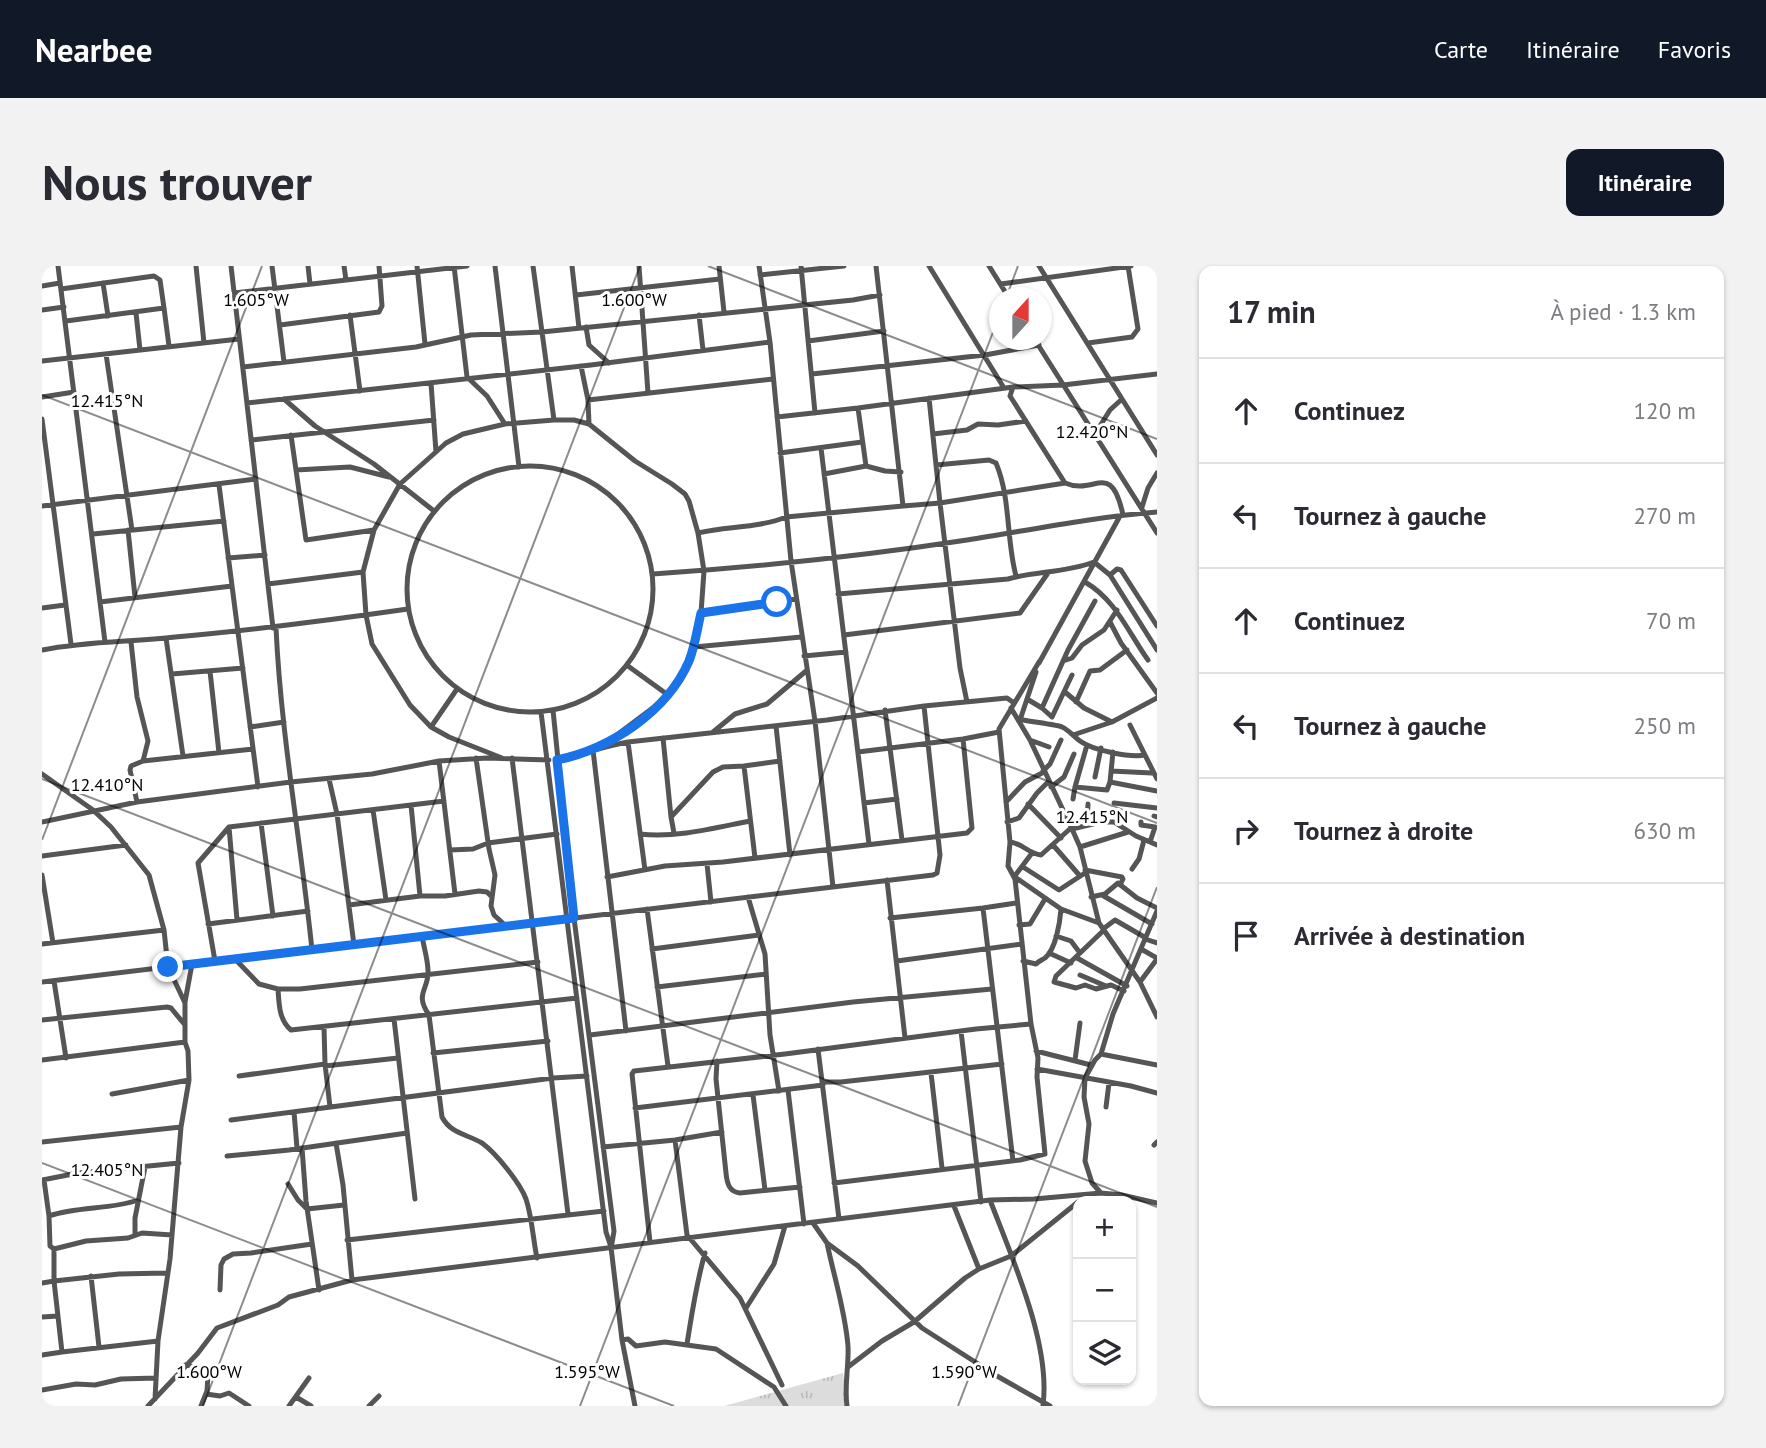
<!DOCTYPE html>
<html lang="fr">
<head>
<meta charset="utf-8">
<style>
  body { margin:0; font-family:"PT Sans",sans-serif; background:#f2f2f3; color:#2b2b33 }
  .controls { position:absolute; right:21px; bottom:21px; display:grid; overflow:hidden; border-radius:14px; box-shadow:0 2px 5px #0004 }
  .controls button { width:63px; height:63px; display:grid; place-items:center; padding:0; border:0; border-bottom:2px solid #e1e1e2; background:#fff; color:#2b2b33; font:35px sans-serif }
  .compass { position:absolute; left:947px; top:21px; width:63px; height:63px; border-radius:50%; background:#fff; box-shadow:0 2px 5px #0004; rotate:21deg }
  .stop { position:absolute; width:21px; height:21px; margin:-16px; border:5px solid #1a73e8; border-radius:50%; background:#fff }
  .stop.end { background:#1a73e8; border-color:#fff; box-shadow:0 2px 7px #0008 }
  .list { margin:0; padding:0; list-style:none }
  h2 { display:flex; justify-content:space-between; align-items:center; height:91px; margin:0; padding:0 28px; font-size:30px }
  h2 small { font-size:23px; font-weight:400; color:#7c7c81 }
  .list li { display:grid; grid-template-columns:46px 1fr auto; gap:21px; align-items:center; box-sizing:border-box; height:105px; padding:0 28px; border-top:2px solid #e1e1e2 }
  .list b { display:block; font-size:26px; white-space:nowrap }
  .list em { font-size:23px; font-style:normal; color:#7c7c81 }
  .icon { flex:none; width:38px; height:38px; fill:none; stroke:currentColor; stroke-width:2; stroke-linecap:round; stroke-linejoin:round }
  .map { position:relative; flex:none; width:1115px; height:1140px; overflow:hidden; border-radius:14px }
  header { display:flex; align-items:center; gap:42px; box-sizing:border-box; height:98px; padding:0 35px; background:#111827; color:#fff }
  header strong { font-size:33px }
  nav { display:flex; gap:38px; margin-inline-start:auto; font-size:24px }
  .intro { display:flex; align-items:center; justify-content:space-between; box-sizing:border-box; height:168px; padding:0 42px }
  h1 { margin:0; font-size:49px }
  .button { padding:18px 32px; border-radius:14px; background:#111827; color:#fff; font-size:24px; font-weight:700 }
  main { display:flex; gap:42px; padding:0 42px }
  aside { flex:1; background:#fff; border-radius:14px; box-shadow:0 2px 5px #0004 }
  .map>svg:first-child { display:block }
</style>
</head>
<body>
<header>
<strong>Nearbee</strong>
<nav><a>Carte</a><a>Itinéraire</a><a>Favoris</a></nav>
</header>
<div class="intro"><h1>Nous trouver</h1><a class="button">Itinéraire</a></div>
<main>
<div class="map">
<svg width="1115" height="1140" viewBox="0 0 1115 1140">
  <defs>
    <pattern id="park-tufts" width="24" height="20" patternUnits="userSpaceOnUse" patternTransform="scale(1.75)"><rect width="24" height="20" fill="#dcdcdc"/><path d="M3 7l-1-3M5 7V3M7 7l1-3M15 17l-1-3M17 17v-4M19 17l1-3" fill="none" stroke="#bbb"/></pattern>
  </defs>
  <rect width="100%" height="100%" fill="#fff"/>
  <path fill="url(#park-tufts)" d="M801 1107 807 1140H682Z"/>
  <g fill="none" stroke-linecap="round" stroke-linejoin="round">
    <path stroke="#555" stroke-width="5" d="M16 0 63 376
      M154 0 162 77
      M189 0 231 362
      M230 0 242 96
      M266 0 268 18
      M302 0 304 14
      M375 0 383 78
      M412 0 425 111 445 130 463 158
      M453 0 477 201
      M491 0 512 154
      M530 0 537 62
      M597 0 606 127
      M677 0 682 46
      M717 0 728 76 749 295 773 455 791 621
      M759 0 773 147
      M834 0 861 240 898 237 918 402 925 436
      M887 0 962 122
      M947 0 967 32
      M997 0 1115 189
      M718 9 802 0
      M61 17 66 50
      M959 18 1089 0
      M0 20 18 17
      M19 23 112 10 118 14 122 42
      M192 27 425 0
      M534 29 678 13
      M0 44 22 41
      M94 47 98 84
      M308 49 318 125
      M657 49 661 84
      M24 55 122 42 127 80
      M238 59 337 46 340 40 337 0
      M544 61 547 79 567 97
      M993 74 1115 267
      M766 75 842 65
      M1046 77 1090 71 1096 63 1086 0
      M64 88 90 264
      M0 95 197 73
      M539 100 546 134 547 158
      M201 101 374 81 429 69 500 66 811 34 838 29
      M770 108 943 89 997 79
      M389 117 394 186
      M971 121 968 130 1023 217C1053 230 1069 193 1081 249
      M0 131 32 126
      M887 132 898 237 1023 217
      M242 133 273 160 332 198 392 245
      M546 134 731 113
      M205 137 549 99 728 76
      M816 142 824 200
      M735 151 816 142 971 121 1021 119 1115 108
      M0 153 29 378
      M891 168 925 164 936 158 956 159 984 155
      M1053 168 1068 144 1080 133
      M249 169 264 274 332 264
      M209 174 392 154
      M779 182 827 578
      M738 187 820 176
      M894 199 947 194 954 197C969 233 964 273 974 310
      M365 323a123 123 0 1 1 246 0a123 123 0 1 1-246 0Z
      M254 204 308 201 347 211
      M782 208 824 200 843 205 859 206
      M177 219 216 521
      M0 240 214 213
      M1100 241 1106 222 1115 207
      M86 264 93 331
      M656 267C685 260 717 262 744 251L861 240
      M51 268 182 255
      M186 292 223 289
      M611 308C715 301 821 290 925 274 988 264 1051 251 1115 246
      M1068 309 1075 303 1079 304 1115 360
      M1043 316C1074 334 1086 366 1106 394
      M226 318 321 306
      M796 328 966 313C994 305 1023 307 1052 296L1068 309 1115 384
      M58 336 190 320
      M0 342 23 339
      M659 347 754 333
      M1068 356 1079 377 1115 427
      M234 362C239 470 259 576 270 684
      M802 369 978 347 1006 307
      M124 372 141 490
      M89 376 95 431 106 475 101 495 89 500 88 504 95 536
      M652 381 759 371
      M0 384C44 375 88 376 133 371 211 364 289 354 366 343
      M762 390 804 386
      M1021 395 1030 392 1040 379 1062 364 1075 344
      M997 397 1078 250
      M586 400 626 429
      M168 405 177 487
      M130 408 201 402
      M1023 426 1042 442 1070 456
      M985 433 1000 442 1010 451
      M1034 436 1048 405 1058 404 1085 384
      M969 442 988 474 1030 563 1038 581 1057 657 1098 716 1115 751
      M1000 442 1026 384 1053 335
      M511 444 532 652 572 965 570 977
      M843 444 860 574
      M499 446 564 966 569 981 580 1074 593 1140
      M1010 451 1030 409
      M976 453C984 455 1016 459 1020 461 1027 464 1032 471 1038 475 1050 484 1088 492 1103 489
      M978 454 994 406
      M1088 459 1115 513
      M734 460 748 589
      M208 461 242 456
      M389 461 415 423
      M671 466 693 448 725 438 764 405
      M1031 469 1070 456 1115 432
      M621 472 629 551
      M988 474 1007 481
      M586 476 603 604
      M551 484 584 765
      M816 486 921 473 957 466
      M434 492 447 583 453 609 449 640 452 649 464 660
      M460 492 407 471 389 461 368 439 330 378 324 349 321 306 332 264 358 218 404 177 421 168 463 158 512 154H532L547 158 593 195 630 218 643 228 647 235 656 267 662 305 659 347 652 381 638 412 620 435 560 480
      M470 492 526 948
      M515 494C539 489 562 480 586 476L785 454 882 440 965 432 972 437
      M101 495 211 483
      M397 495 413 628
      M1001 505 1008 498 1019 474
      M1069 505 1110 507
      M0 508 51 544 69 561 107 609 122 664 126 701 143 737V776L146 785 147 814 139 861 128 993 116 1075 113 1133
      M1053 511 1059 482
      M287 513 295 548 312 679
      M1068 516 1115 525
      M1009 521 1022 511 1032 488
      M1033 521 1045 479
      M1031 533 1033 521 1065 524 1068 516 1071 486
      M964 536 983 516 1002 506
      M822 537 855 533
      M1072 537 1115 542
      M986 538 1019 572
      M369 539 378 630
      M331 544 344 634
      M1112 550 1115 551
      M0 556 95 536 249 516 330 508 397 495 445 492 507 494
      M965 556 977 552 995 527 1007 515
      M1099 556V559L1113 561 1108 576
      M219 557 231 650
      M1045 559 1046 538
      M187 561 195 654
      M1030 563 1059 556H1072L1094 570 1115 579
      M632 567 629 551 671 506 681 501 702 500
      M598 568C635 572 672 562 708 555
      M968 576C980 577 987 588 999 589L1030 561
      M1011 579 1038 610
      M1038 581 1086 566
      M408 584 431 583 446 577 515 568
      M0 590 84 579
      M713 592 702 500 738 495
      M665 598 669 636
      M981 601 1017 624 1043 607
      M1090 603 1097 593 1102 574
      M1043 604 1080 611 1081 613 1078 619
      M0 609 11 677
      M565 611 623 600 681 596 925 567 930 562 921 473
      M972 611 990 587
      M973 611 1019 643 1057 657
      M845 614 863 772
      M1060 629 1110 658
      M706 631 723 688 728 769 737 825
      M1049 631 1063 628 1076 617 1095 632 1115 642
      M307 639 378 630H403L437 625 445 626 449 630
      M605 643 626 800
      M848 652 941 642
      M166 658 266 645
      M977 659 988 658 1003 633
      M1061 663 1073 654 1104 672
      M1062 664 1014 710 1012 716 1034 722 1043 719 1054 723 1069 719 1082 725
      M380 670C382 682 386 694 386 705 387 724 372 727 387 749L400 851C409 868 425 868 440 877 454 887 478 917 484 933 490 951 491 973 495 992
      M1014 670 1029 675 1038 687
      M1103 673 1115 677
      M0 678 122 664
      M610 683 717 669
      M1099 683 1115 692
      M1007 687 1029 697
      M1035 692 1085 720
      M193 693 217 718 236 723C237 738 237 754 249 764L535 732
      M173 695 156 597 187 561 402 535
      M855 695 980 678
      M981 695 994 698C997 695 1000 694 1003 692 1014 683 1018 656 1019 643
      M1038 709 1064 720
      M12 715 24 792
      M0 716 891 609 895 607 898 589 882 440
      M1098 716 1115 693
      M615 721 724 708
      M236 723H258L496 696
      M143 736 150 698
      M352 753 373 933
      M0 754 125 741 129 742 143 759
      M282 761 283 798 288 841
      M919 765 939 936
      M548 769 811 736 950 723
      M776 783 797 953
      M994 785 1049 799
      M391 787 506 775
      M1059 788 1115 799
      M0 794 143 776
      M1033 794 1038 757
      M675 795 674 813 684 907C685 917 687 926 698 927L758 921
      M283 800 356 792
      M995 803 1089 820 1115 827
      M889 807 900 902
      M197 810 283 798
      M782 816H799L960 798
      M746 824 762 958
      M70 828 147 814
      M711 829 723 924
      M1064 841 1067 817
      M593 842 781 819
      M252 846 255 882
      M189 854 511 812 545 810
      M633 874 645 969 698 1032 740 1119
      M0 876 139 861
      M294 877 301 919 310 1014
      M1112 879 1115 876
      M561 881 633 874 680 866
      M260 882 264 935 277 1024
      M185 890 247 884 365 867
      M971 895 941 642 974 637
      M0 914 36 907 137 897
      M2 914 7 950
      M792 917 978 894 1003 888 995 811 996 792 989 758 973 613 966 600 968 576 957 463 997 396
      M246 918 256 934 265 943 302 939
      M1059 927 1050 917 1043 895 1047 858 1042 831 1043 812 1053 794 1059 788 1071 748 1115 645
      M96 934C68 944 36 940 7 950L8 980 12 983V1015L77 1008 125 1007
      M948 934C970 992 1009 1078 1001 1139
      M912 940 937 1003
      M771 957 785 977 816 1000 880 1062 955 1110 1008 1140
      M93 969V952L103 901
      M305 974 562 945
      M608 976 590 808 592 805 743 788 934 763 989 758
      M785 977C792 1011 803 1044 806 1080 807 1100 802 1120 805 1140
      M12 983 44 975 86 972 100 967 130 969
      M49 1010 57 1081
      M0 1017 12 1015 20 1086 116 1075
      M178 1024 179 999 182 993 191 988 209 987 270 978
      M704 1042 732 998 743 960
      M0 1051 16 1050
      M580 1074 586 1073 594 1080 623 1076 674 1083 732 1121 744 1140
      M645 1078C650 1047 654 1018 663 987
      M0 1089 20 1086
      M143 1099 156 1101 166 1109 165 1125 159 1140
      M806 1101 840 1075 872 1056 923 1012 937 1003 969 990 1036 936
      M0 1124 34 1118 53 1119 79 1113 114 1112
      M164 1128 178 1130 187 1127 207 1140
      M254 1131 269 1140
      M106 1140 156 1087 175 1062 236 1039 247 1031 310 1014 948 934 992 933 1059 927 1080 929 1115 937
      M247 1140 267 1112
      M327 1140 337 1130"/>
  </g>
  <g fill="none" stroke-linecap="round" stroke-linejoin="round">
    <path stroke="#1a73e8" stroke-width="9" d="M126 701 532 652 515 494C568 483 625 446 647 395 653 380 655 364 659 347L735 336"/>
  </g>
  <path fill="none" stroke="#000" stroke-width="2" stroke-opacity="0.45" d="M666 0 1115 173M964 32 976 0M0 129 1115 557M0 513 1115 941M0 574 220 0M0 897 632 1140M161 1140 598 0M538 1140 958 48M916 1140 1115 621"/>
  <g font-size="18" text-anchor="middle" fill="#000" stroke="#fff" stroke-width="6" stroke-linejoin="round" paint-order="stroke">
    <text x="214" y="40">1.605°W</text>
    <text x="592" y="40">1.600°W</text>
    <text x="65" y="141">12.415°N</text>
    <text x="1050" y="172">12.420°N</text>
    <text x="65" y="525">12.410°N</text>
    <text x="1050" y="557">12.415°N</text>
    <text x="65" y="910">12.405°N</text>
    <text x="167" y="1112">1.600°W</text>
    <text x="545" y="1112">1.595°W</text>
    <text x="922" y="1112">1.590°W</text>
  </g>
</svg>
<div class="controls">
<button>+</button>
<button>−</button>
<button><svg class="icon" aria-label="layers" viewBox="0 0 24 24"><path d="M12 4l9 5-9 5-9-5zM3 14l9 5 9-5"/></svg></button>
</div>
<svg class="compass" viewBox="-18 -18 36 36"><path d="M0-13l5 13h-10z" fill="#e53935"/><path d="M0 13l5-13h-10z" fill="#7c7c81"/></svg>
<div class="stop" style="left:735px;top:336px"></div>
<div class="stop end" style="left:126px;top:701px"></div>
</div>
<aside>
<h2>17 min<small>À pied · 1.3 km</small></h2>
<ul class="list">
<li><svg class="icon" aria-label="ahead" viewBox="0 0 24 24"><path d="M12 20V5M6 11l6-6 6 6"/></svg><div><b>Continuez</b></div><em>120 m</em></li>
<li><svg class="icon" aria-label="left" viewBox="0 0 24 24"><path d="M17 20v-9H6M10 6l-5 5 5 5"/></svg><div><b>Tournez à gauche</b></div><em>270 m</em></li>
<li><svg class="icon" aria-label="ahead" viewBox="0 0 24 24"><path d="M12 20V5M6 11l6-6 6 6"/></svg><div><b>Continuez</b></div><em>70 m</em></li>
<li><svg class="icon" aria-label="left" viewBox="0 0 24 24"><path d="M17 20v-9H6M10 6l-5 5 5 5"/></svg><div><b>Tournez à gauche</b></div><em>250 m</em></li>
<li><svg class="icon" aria-label="right" viewBox="0 0 24 24"><path d="M7 20v-9h11M14 6l5 5-5 5"/></svg><div><b>Tournez à droite</b></div><em>630 m</em></li>
<li><svg class="icon" aria-label="arrive" viewBox="0 0 24 24"><path d="M6 21V4h12l-3 4 3 4H6"/></svg><div><b>Arrivée à destination</b></div></li>
</ul>
</aside>
</main>
</body>
</html>
